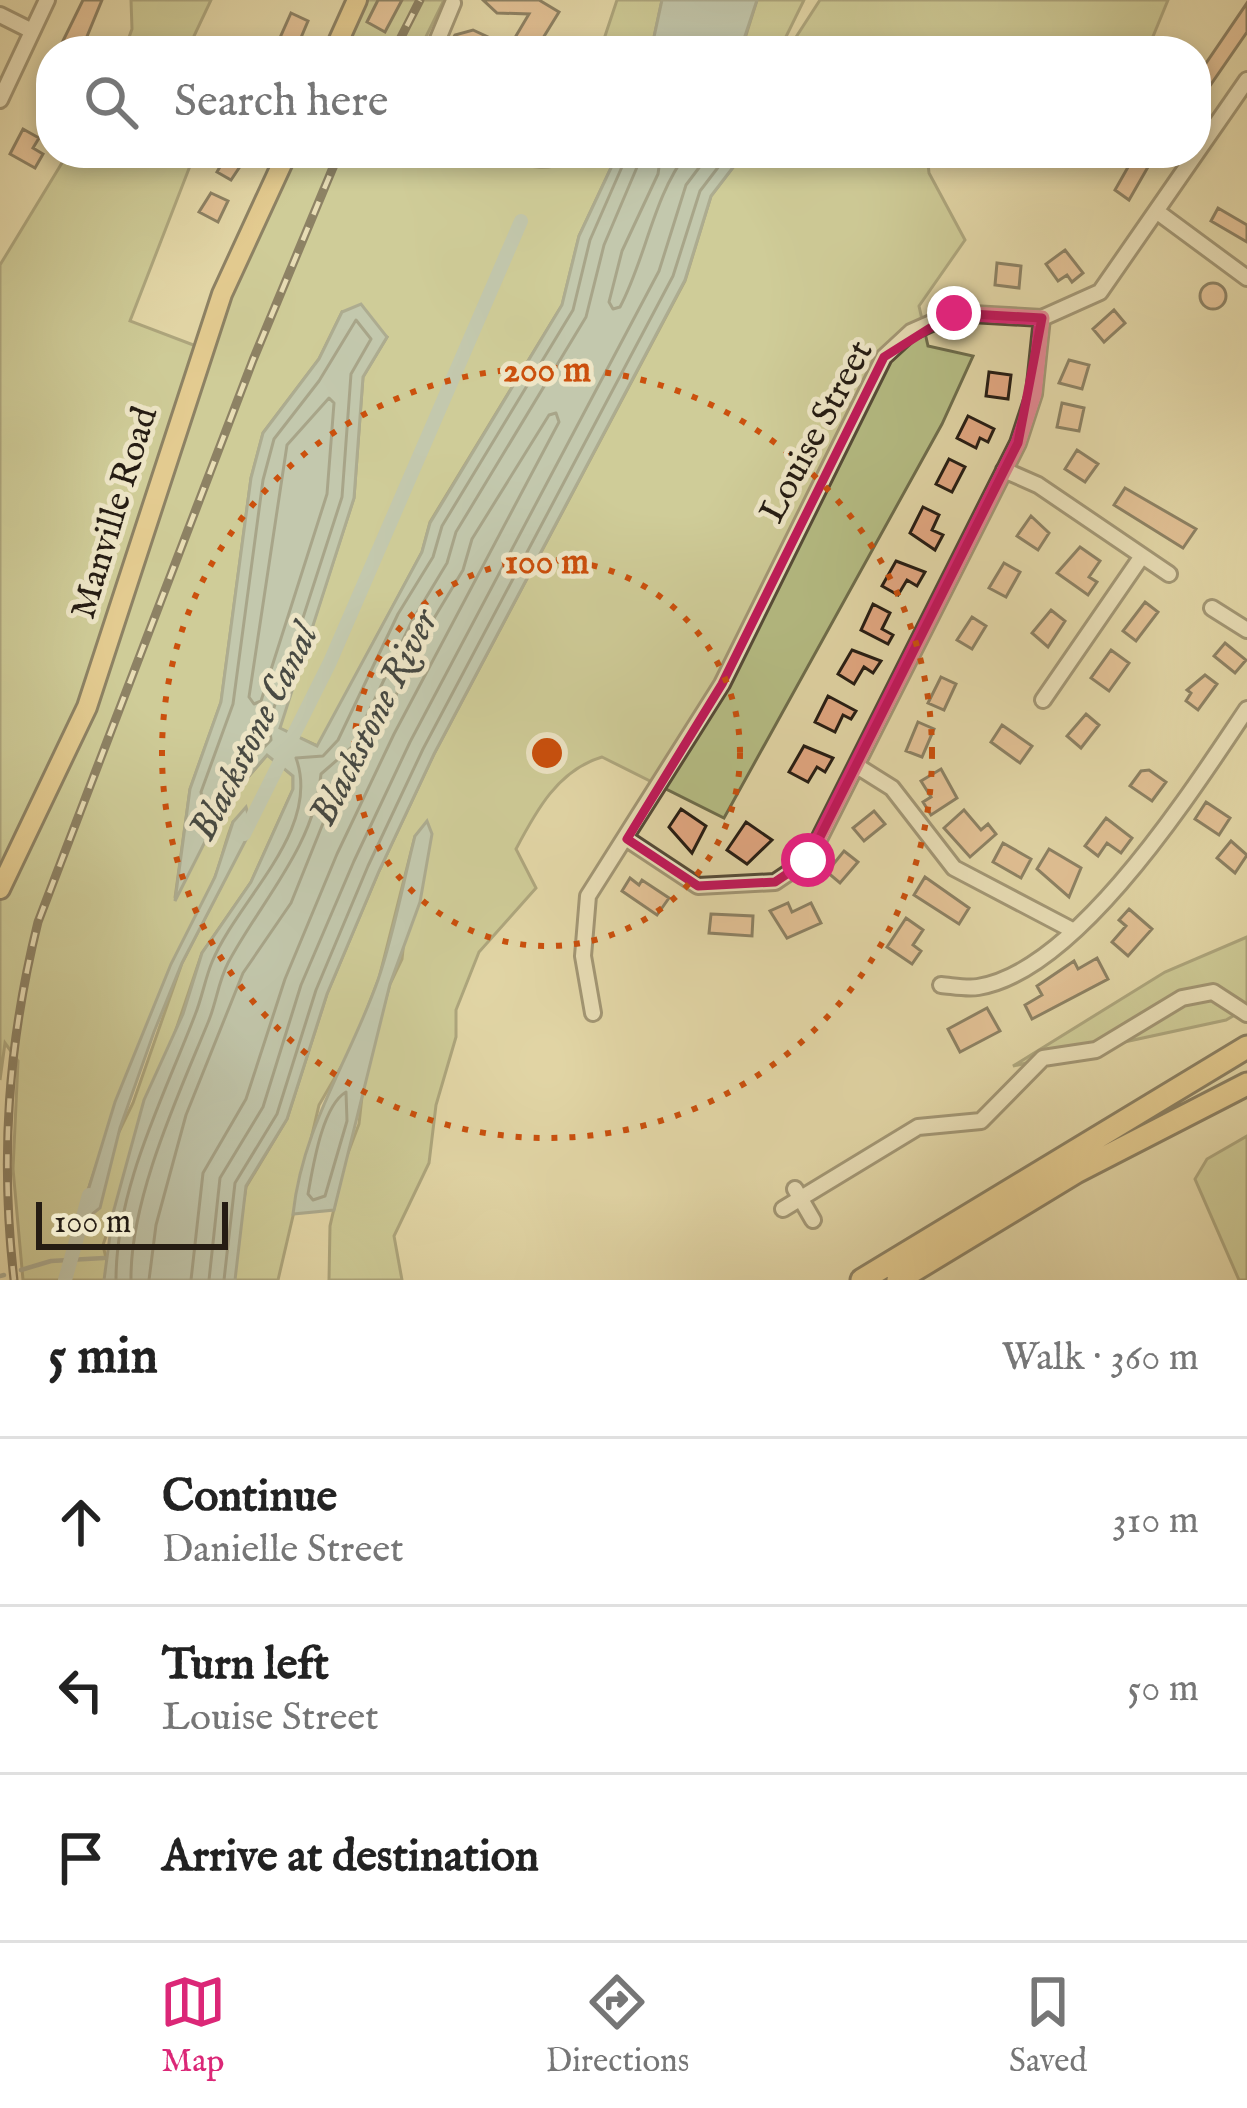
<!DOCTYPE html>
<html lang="en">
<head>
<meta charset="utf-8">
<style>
  body { margin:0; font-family:"IM FELL English",serif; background:#f2f2f2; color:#222 }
  .scale { position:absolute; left:36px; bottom:30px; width:192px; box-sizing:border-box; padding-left:12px; border:6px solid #251c13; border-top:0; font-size:33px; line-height:42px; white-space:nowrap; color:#251c13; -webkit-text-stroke:9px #ede5c6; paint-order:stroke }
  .stop { position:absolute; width:36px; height:36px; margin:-27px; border:9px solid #db2777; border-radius:50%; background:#fff }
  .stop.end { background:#db2777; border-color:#fff; box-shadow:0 3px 12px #0008 }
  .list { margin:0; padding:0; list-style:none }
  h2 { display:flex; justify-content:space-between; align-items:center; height:156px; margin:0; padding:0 48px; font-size:51px }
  h2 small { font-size:39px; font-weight:400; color:#767676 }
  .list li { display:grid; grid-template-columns:78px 1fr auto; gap:36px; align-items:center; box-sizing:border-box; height:168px; padding:0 48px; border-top:3px solid #e0e0e0 }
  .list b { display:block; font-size:45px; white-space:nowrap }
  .list p { margin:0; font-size:39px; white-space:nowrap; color:#767676 }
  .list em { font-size:39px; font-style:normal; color:#767676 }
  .icon { flex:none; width:66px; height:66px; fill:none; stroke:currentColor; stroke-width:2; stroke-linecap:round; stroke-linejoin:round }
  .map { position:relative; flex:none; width:1247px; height:1280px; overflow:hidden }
  .search { position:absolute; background:#fff; box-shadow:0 6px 18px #0003; left:36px; right:36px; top:36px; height:132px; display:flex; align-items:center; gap:30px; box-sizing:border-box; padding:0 42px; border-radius:48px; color:#767676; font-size:45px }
  .sheet { height:660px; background:#fff }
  nav { display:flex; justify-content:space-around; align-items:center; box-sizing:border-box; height:168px; border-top:3px solid #e0e0e0; background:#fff; font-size:33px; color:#767676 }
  nav a { display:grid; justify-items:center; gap:6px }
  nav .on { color:#db2777 }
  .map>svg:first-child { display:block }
</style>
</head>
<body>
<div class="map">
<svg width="1247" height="1280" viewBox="0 0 1247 1280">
  <rect width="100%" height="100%" fill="#e3d7a7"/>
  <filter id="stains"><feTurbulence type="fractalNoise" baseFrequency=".00167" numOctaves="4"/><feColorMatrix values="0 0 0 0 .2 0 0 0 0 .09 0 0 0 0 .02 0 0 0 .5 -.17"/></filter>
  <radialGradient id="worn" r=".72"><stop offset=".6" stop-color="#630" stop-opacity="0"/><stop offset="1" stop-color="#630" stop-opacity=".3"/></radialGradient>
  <path fill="#b6be85" stroke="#6e6d4c" stroke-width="3" fill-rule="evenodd" d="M131 0H211L187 51H124L132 29Z
    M353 0H444L419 51H330Z
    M617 0H662L651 51H600Z
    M757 0H804L779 51H741Z
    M820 0H1168L1147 51H787Z
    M68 153H195L130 321 196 346 284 153H498C556 185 561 153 618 153L579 236 562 305 430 522 422 552 318 746 279 728 354 498 363 377 387 337 342 312 319 359 263 433 251 478 221 702 190 789 175 898 223 806 268 754 293 776V789L251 882 202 953 103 1245 111 1280H23L13 1169 18 1061 5 1043 0 1080V265ZM233 822 251 828 182 963 133 1103 83 1206C118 1094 162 990 212 884 221 865 224 843 233 822Z
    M744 153H927L929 173 965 240 919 306 928 346 973 356 942 424 724 818 602 757C558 770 536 811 516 849L536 888 479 952 456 1010V1037L436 1105 429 1163 394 1236 402 1280H329L330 1226 345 1161 359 1124 364 1078 390 984 402 959 415 836 379 978 352 1048 319 1105 278 1280H231L246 1187 287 1119 327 994 379 871 434 754 685 281 711 196Z
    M1247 937V1008L1226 1020 1013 1066 1165 972Z
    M1247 1136V1280H1239L1195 1179 1207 1159Z"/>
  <path fill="#9bb6b4" stroke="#6c7874" stroke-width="3" d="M662 0H757L740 51H651Z
    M618 153H744L711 196 685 280 434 754 379 871 327 994 287 1119 246 1186 235 1280H104L113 1213 144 1100 183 1014 202 953 251 882 293 789V776L267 755 223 806 175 901 190 789 221 702 251 478 263 433 319 359 342 312 361 304 387 337 363 377 354 498 280 728 317 746 422 552 430 523 562 305 579 236Z
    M246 807 252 828 182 963 154 1032 120 1128 100 1208 91 1215 83 1207 115 1102 171 964 215 877 233 822Z
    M427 821 432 834 420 902 390 984 334 1210 293 1214C303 1125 349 1062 378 980 394 934 403 883 415 836Z"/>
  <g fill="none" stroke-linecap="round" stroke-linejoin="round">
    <path stroke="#606964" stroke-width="3" d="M661 153 658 174 622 251 609 302 613 309 620 307C646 258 653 197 687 153
      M356 320 371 339 351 374 342 497 269 723 271 740 204 808 201 792 233 704 263 480 274 439 319 381Z
      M329 398 334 403 327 494 261 701 254 704 249 697 287 445Z
      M346 1092 347 1121 325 1196 313 1200 308 1194C313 1167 322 1106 346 1092Z
      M116 1280C116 1188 163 1099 195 1015 202 998 205 979 212 962 238 899 322 830 296 758L323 756 338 740 398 614 433 557 442 526 573 310 590 240 628 153
      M131 1280C130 1200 177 1098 207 1025 216 1005 218 982 228 963 261 901 314 847 321 774L352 747 412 621 447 563 456 532 586 317 604 245 643 153
      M149 1280 156 1225 186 1115 243 973 291 903 338 786 367 756 427 630 463 570 472 539 549 415 556 413 559 422 394 734 337 854 285 979 246 1099 203 1173 191 1280
      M209 1280 220 1178 263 1107 301 985 354 861 410 742 659 271 686 185 710 153
      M224 1280 235 1183 277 1114 316 990 368 866 423 749 673 276 700 191 729 153"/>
    <path stroke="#6c7874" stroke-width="4.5" d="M21 1270 51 1261 104 1258
      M0 1276 4 1275"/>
    <path stroke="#9bb6b4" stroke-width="14" d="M244 834 330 662 521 221
      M65 1280 89 1195"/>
  </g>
  <path fill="#e3a882" stroke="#251c13" stroke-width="3" d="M83 0H102L81 51H58Z
    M378 0H402L385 32 367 22Z
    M483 0H539L559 12 535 51H507L529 14 497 13Z
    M1247 3V32L1196 106V64L1202 69Z
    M291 13 308 21 297 47 279 40Z
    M473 30 490 38 499 51H445L455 35Z
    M23 129 39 138 33 148 43 154 35 168 10 154Z
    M228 153H249L231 180 217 172Z
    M1136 153H1156L1129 200 1115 190Z
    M211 193 228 201 218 222 199 212Z
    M1218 208 1247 225V242L1211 221Z
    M1065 250 1083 273 1072 282 1067 275 1058 281 1046 264Z
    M997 263 1021 266 1019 288 995 285Z
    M1200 296a13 13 0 1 1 26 0a13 13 0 1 1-26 0Z
    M1114 310 1125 323 1104 342 1093 329Z
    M1069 360 1089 365 1082 389 1059 383Z
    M989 372 1011 375 1008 399 986 396Z
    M1062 403 1084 408 1079 431 1057 427Z
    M968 416 994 429 988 442 980 438 976 448 957 438Z
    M1077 450 1098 464 1085 482 1065 469Z
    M949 459 965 467 952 492 936 484Z
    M1125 488 1196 529 1183 548 1114 505Z
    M923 507 939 515 932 530 943 535 935 550 910 533Z
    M1031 516 1049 533 1038 550 1017 536Z
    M1080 547 1100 561 1089 577 1097 582 1088 595 1057 573Z
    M896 561 925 572 917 586 907 580 898 595 882 586Z
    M1004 563 1020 572 1006 597 989 588Z
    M1145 602 1158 612 1136 641 1123 631Z
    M873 604 890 613 882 629 893 635 888 644 861 630Z
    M1051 610 1065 621 1048 647 1032 633Z
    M972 617 986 626 972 649 957 640Z
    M1225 643 1246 660 1235 673 1214 656Z
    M852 650 881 661 873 673 864 667 854 684 838 674Z
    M1111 650 1129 663 1109 691 1091 678Z
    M1205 675 1217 684 1198 710 1186 701 1191 693 1187 690Z
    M941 677 956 684 944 710 928 703Z
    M828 696 856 711 851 719 843 715 835 732 815 722Z
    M1086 714 1099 725 1081 748 1067 736Z
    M918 722 934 729 922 757 906 751Z
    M1002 725 1032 746 1020 763 991 742Z
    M804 746 833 758 825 772 817 767 808 782 789 772Z
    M941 769 957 798 931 815 923 802 931 797 921 781Z
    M1149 770 1166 782 1152 801 1130 786 1141 771Z
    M1206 802 1230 818 1219 835 1195 819Z
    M681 809 706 826 692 853 669 827Z
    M964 810 981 830 988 824 996 834 970 857 944 828Z
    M874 811 885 824 864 841 853 828Z
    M1106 818 1132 838 1121 853 1107 843 1098 856 1085 846Z
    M746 822 772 840 747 864 727 850Z
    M1231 841 1247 855 1235 873 1217 858Z
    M1003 843 1031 859 1021 878 993 862Z
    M1049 849 1081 868 1069 897 1037 869Z
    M844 851 858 862 840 883 827 872Z
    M925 877 969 908 959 924 914 895Z
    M630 878 639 885 642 880 669 898 657 915 622 891Z
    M788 903 792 912 811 903 821 923 787 938 770 911Z
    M1129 909 1152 929 1128 956 1112 942 1126 926 1119 920Z
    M711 914 753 916 752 936 709 933Z
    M906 918 923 930 913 945 921 951 912 964 887 947Z
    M1097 958 1108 979 1032 1019 1025 1005 1042 995 1037 986 1074 961 1078 969Z
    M987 1008 1000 1031 960 1052 948 1029Z"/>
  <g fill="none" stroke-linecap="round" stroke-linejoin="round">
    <g stroke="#544b38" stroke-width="20">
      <path id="minor" d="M0 15 32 31
        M433 51 453 3
        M0 100 47 0
        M1159 213 1247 278
        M1004 470 1038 485 1169 574
        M1212 608 1247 630
        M1043 700 1142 556
        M857 766 892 788 954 868 1074 931
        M627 839 698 886 775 882 809 859 1018 443 1034 394 1042 318
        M941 985C953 986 967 989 978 987 1078 971 1193 789 1247 709
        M593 1013 583 956 588 896 722 684 884 357 911 332 954 313 1042 318 1100 292 1247 80
        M795 1189 813 1220
        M783 1209 918 1127 981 1121 1043 1058 1096 1050 1182 998 1213 992 1247 1014"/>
    </g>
    <g stroke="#251c13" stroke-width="24">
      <path id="major" d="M334 51 357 0
        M0 889 87 707 222 294 287 153"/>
    </g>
    <g stroke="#251c13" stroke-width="27">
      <path id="highway" d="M862 1280 1247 1047
        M898 1280 1076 1172 1247 1084"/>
    </g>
    <use href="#minor" stroke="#ede5c6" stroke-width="14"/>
    <use href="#major" stroke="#e2bc74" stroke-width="18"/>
    <use href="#highway" stroke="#e2bc74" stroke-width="21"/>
    <g stroke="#251c13" stroke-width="9">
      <path id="rail" d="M394 51 420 0
        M14 1280C0 1157 8 1043 38 922L253 360 339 153"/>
    </g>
    <use href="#rail" stroke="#ede5c6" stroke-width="4.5" stroke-dasharray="14" stroke-linecap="butt"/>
  </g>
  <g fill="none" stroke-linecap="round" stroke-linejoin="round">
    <path stroke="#db2777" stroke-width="15" d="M808 860 1018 443 1034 394 1042 318 954 313"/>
  </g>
  <path d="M0 0H1247V1280H0ZM954 313 1042 318 1018 443 809 859 775 882 698 886 627 839 722 684 884 357Z" fill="#e3d7a7" fill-opacity=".55" fill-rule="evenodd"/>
  <path fill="none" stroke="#c2185b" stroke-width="9" stroke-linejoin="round" d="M954 313 1042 318 1018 443 809 859 775 882 698 886 627 839 722 684 884 357Z"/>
  <g fill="none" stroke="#cb500d" stroke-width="6" stroke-dasharray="6 12">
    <circle cx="547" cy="753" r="193"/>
    <circle cx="547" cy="753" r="385"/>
  </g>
  <g text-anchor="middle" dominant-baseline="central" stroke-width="10" stroke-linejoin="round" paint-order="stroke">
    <g font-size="36" fill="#251c13" stroke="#ede5c6">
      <text transform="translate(817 432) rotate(-62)">Louise Street</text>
      <text transform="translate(115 513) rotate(-73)">Manville Road</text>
    </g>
    <g font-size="39" font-style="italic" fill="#484a43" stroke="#ede5c6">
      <text transform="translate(375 718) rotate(-63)">Blackstone River</text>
      <text transform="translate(255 733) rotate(-63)">Blackstone Canal</text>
    </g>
  </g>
  <circle cx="547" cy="753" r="18" fill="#cb500d" stroke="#ede5c6" stroke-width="6"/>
  <g font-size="36" text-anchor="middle" font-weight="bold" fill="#cb500d" stroke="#ede5c6" stroke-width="10" stroke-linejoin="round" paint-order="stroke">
    <text x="547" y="381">200 m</text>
    <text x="547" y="573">100 m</text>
  </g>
  <rect width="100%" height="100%" filter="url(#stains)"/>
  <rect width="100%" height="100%" fill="url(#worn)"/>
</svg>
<div class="scale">100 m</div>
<div class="stop" style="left:808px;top:860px"></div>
<div class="stop end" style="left:954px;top:313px"></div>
<div class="search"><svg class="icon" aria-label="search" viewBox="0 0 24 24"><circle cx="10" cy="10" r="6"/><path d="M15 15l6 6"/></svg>Search here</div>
</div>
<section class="sheet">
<h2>5 min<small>Walk · 360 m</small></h2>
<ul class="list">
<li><svg class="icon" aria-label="ahead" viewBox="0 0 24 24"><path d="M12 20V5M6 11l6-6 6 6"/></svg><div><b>Continue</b><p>Danielle Street</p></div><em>310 m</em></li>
<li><svg class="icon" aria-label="left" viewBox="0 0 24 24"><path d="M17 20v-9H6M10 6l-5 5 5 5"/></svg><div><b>Turn left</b><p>Louise Street</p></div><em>50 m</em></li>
<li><svg class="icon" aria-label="arrive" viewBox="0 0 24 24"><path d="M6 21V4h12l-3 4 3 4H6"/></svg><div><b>Arrive at destination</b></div></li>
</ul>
</section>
<nav>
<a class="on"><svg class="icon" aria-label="map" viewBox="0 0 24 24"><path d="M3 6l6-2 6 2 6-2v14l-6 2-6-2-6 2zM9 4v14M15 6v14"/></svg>Map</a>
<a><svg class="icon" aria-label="directions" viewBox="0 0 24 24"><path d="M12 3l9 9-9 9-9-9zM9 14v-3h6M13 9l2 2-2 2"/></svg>Directions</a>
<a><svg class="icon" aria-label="saved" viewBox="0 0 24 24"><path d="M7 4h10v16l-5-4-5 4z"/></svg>Saved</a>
</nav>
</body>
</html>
